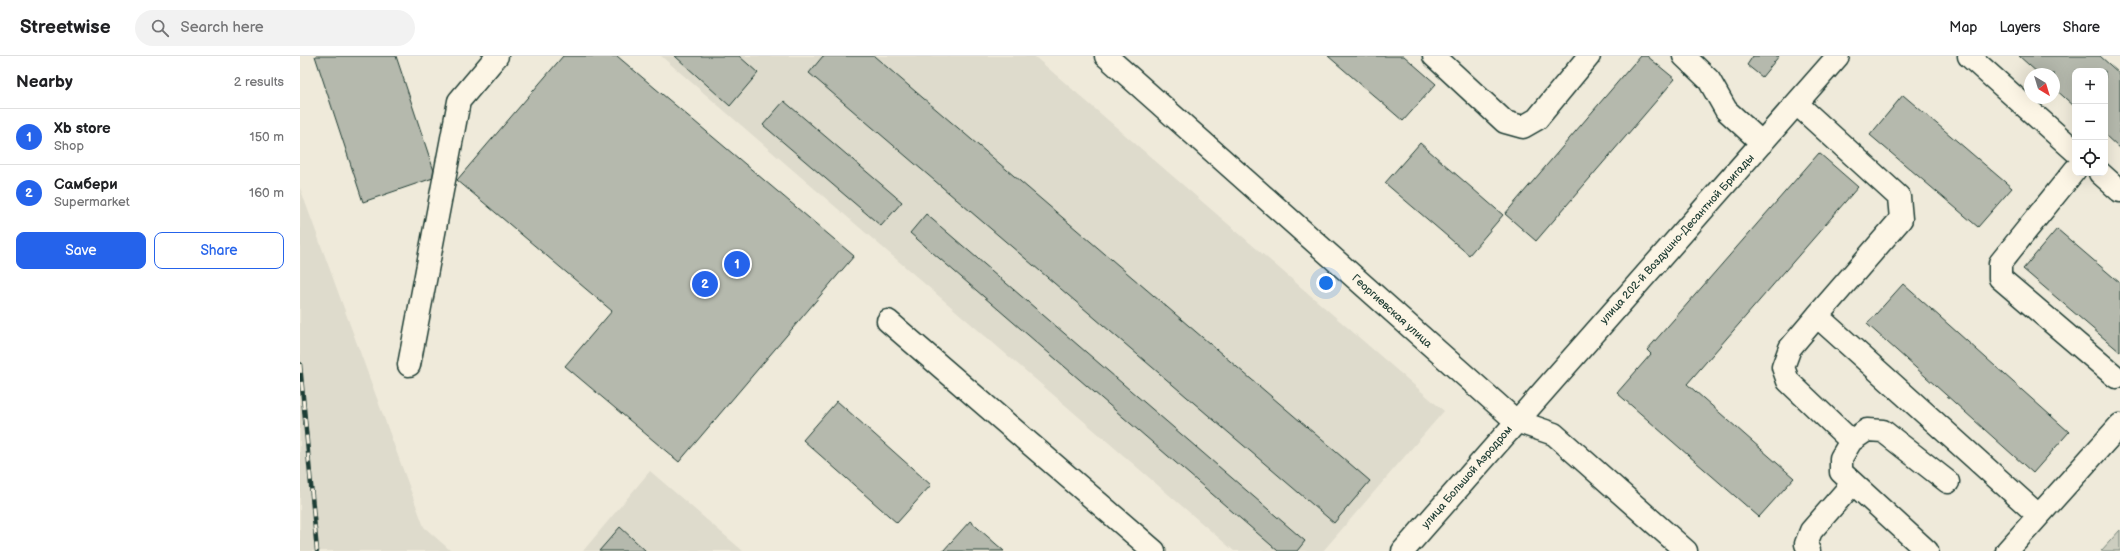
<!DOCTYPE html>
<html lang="en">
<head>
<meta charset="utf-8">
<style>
  body { margin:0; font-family:"Balsamiq Sans",sans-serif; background:#f2f2f2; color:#202124 }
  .controls { position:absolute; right:12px; top:12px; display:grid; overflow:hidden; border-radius:8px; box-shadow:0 4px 16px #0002 }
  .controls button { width:36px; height:36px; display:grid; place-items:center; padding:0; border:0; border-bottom:1px solid #e0e0e0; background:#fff; color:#202124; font:20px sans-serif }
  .compass { position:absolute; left:1724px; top:12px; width:36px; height:36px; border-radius:50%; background:#fff; box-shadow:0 4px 16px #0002; rotate:142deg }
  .you { position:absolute; left:1026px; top:227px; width:14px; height:14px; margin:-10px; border:3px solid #fff; border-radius:50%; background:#1a73e8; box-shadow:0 0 0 6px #1a73e833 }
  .badge { display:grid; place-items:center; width:26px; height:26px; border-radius:50%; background:#2563eb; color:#fff; font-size:13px; font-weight:700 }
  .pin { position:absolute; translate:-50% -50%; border:2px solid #fff; box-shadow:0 1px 4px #0006 }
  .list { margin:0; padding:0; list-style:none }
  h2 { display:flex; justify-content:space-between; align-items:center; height:52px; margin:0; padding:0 16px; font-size:17px }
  h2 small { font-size:13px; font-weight:400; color:#757577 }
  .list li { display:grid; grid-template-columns:26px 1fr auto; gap:12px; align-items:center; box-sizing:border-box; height:56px; padding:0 16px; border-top:1px solid #e0e0e0 }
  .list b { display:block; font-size:15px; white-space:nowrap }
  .list p { margin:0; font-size:13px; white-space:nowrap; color:#757577 }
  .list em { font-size:13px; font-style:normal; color:#757577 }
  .actions { display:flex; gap:8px; padding:12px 16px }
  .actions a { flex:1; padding:9px 0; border:1px solid #2563eb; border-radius:8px; text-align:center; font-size:14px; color:#2563eb }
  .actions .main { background:#2563eb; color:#fff }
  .icon { flex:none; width:22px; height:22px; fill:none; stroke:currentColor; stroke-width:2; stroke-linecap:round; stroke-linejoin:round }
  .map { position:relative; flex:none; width:1820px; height:495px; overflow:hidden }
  header { display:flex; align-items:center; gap:24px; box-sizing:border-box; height:56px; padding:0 20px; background:#fff; border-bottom:1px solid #e0e0e0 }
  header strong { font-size:19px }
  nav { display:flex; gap:22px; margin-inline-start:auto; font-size:14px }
  .search { width:280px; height:36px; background:#f2f2f2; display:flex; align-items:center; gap:10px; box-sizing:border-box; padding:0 14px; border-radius:22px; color:#757577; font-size:15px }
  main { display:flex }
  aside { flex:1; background:#fff }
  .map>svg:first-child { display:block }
</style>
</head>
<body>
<header>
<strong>Streetwise</strong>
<div class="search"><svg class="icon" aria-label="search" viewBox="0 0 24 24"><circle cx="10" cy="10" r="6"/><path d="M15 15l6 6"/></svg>Search here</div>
<nav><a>Map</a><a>Layers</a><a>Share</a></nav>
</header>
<main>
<aside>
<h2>Nearby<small>2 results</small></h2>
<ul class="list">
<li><span class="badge">1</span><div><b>Xb store</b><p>Shop</p></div><em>150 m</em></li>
<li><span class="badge">2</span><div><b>Самбери</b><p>Supermarket</p></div><em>160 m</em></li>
</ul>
<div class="actions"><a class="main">Save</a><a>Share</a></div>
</aside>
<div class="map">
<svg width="1820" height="495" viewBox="0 0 1820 495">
  <rect width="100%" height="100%" fill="#efeada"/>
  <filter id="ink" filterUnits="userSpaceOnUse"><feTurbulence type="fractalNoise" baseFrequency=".025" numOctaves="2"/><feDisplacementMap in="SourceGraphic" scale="8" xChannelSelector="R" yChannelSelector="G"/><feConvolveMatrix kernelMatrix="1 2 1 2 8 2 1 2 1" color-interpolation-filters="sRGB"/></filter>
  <g filter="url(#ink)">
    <path fill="#dedbcc" d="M361 0H734L1144 355 1023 495H934Z
      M0 132 124 471 151 495H0Z
      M350 415 443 495H283Z"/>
    <path fill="#cccdbf" stroke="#76857a" d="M1820 474V495H1801Z"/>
    <path fill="#b5b9ad" stroke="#1f3d34" d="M15 0H96L136 121 63 146Z
      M263 0H317L554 200 379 406 265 310 312 255 157 124Z
      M375 0H439L458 17 430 50Z
      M523 0H574L1070 425 1034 467 509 17Z
      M1028 0H1104L1136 28 1103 65Z
      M1340 0H1347L1375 23 1236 185 1205 158Z
      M1453 0H1479L1462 21 1447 9Z
      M1719 0H1800L1820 18V93L1805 79V15H1775V51L1754 32V18H1739Z
      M1603 39 1712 132 1678 171 1570 79Z
      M484 45 602 146 581 170 463 69Z
      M1120 87 1203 159 1169 199 1085 127Z
      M1519 97 1558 131 1387 328 1494 422 1459 461 1317 337 1351 298 1347 294Z
      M626 158 1005 485 997 495H978L610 177Z
      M1757 173 1820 227V296L1723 213Z
      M1603 228 1769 376 1733 417 1567 268Z
      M537 345 631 429 597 467 503 384Z
      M670 465 704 495H643Z
      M320 471 346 495H299Z"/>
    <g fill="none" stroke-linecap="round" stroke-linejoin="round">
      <g stroke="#1f3d34" stroke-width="25">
        <path id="minor" d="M806 0 1216 365 1254 378 1386 495
          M1134 0 1205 66 1223 71 1237 63 1289 0
          M1384 0 1409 24 1426 54 1462 87
          M1669 0 1775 95
          M1497 48 1599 141 1601 163 1517 260 1738 459
          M1775 114 1700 207V222L1816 321
          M1800 117 1820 135
          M1517 260 1490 292 1483 311 1488 325 1551 385 1541 402V416L1627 495
          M588 265 854 495
          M109 309 159 45 197 0
          M1551 385 1567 374 1583 375 1648 426
          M1103 495 1538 0
          M1509 495 1506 488 1511 475 1553 427
          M1707 495 1820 369"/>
      </g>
      <use href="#minor" stroke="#fcf5e5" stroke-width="22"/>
      <g stroke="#1f3d34" stroke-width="4.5">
        <path id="rail" d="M0 308 17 495"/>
      </g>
      <use href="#rail" stroke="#fcf5e5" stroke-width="3" stroke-dasharray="9" stroke-linecap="butt"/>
    </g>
  </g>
  <g text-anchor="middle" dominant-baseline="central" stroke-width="3" stroke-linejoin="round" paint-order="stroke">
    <g font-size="11" fill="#1f3d34" stroke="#fcf5e5">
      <text transform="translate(1377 183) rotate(-48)">улица 202-й Воздушно-Десантной Бригады</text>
      <text transform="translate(1092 255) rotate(42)">Георгиевская улица</text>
      <text transform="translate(1167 421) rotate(-49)">улица Большой Аэродром</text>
    </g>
  </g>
</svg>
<div class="controls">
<button>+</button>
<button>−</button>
<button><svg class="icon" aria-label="locate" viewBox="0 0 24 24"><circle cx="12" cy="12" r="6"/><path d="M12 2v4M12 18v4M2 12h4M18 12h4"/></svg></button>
</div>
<svg class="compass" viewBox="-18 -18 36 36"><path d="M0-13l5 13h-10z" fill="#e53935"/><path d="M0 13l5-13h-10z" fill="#757577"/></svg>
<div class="you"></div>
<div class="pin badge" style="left:437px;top:208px">1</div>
<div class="pin badge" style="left:405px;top:228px">2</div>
</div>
</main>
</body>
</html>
